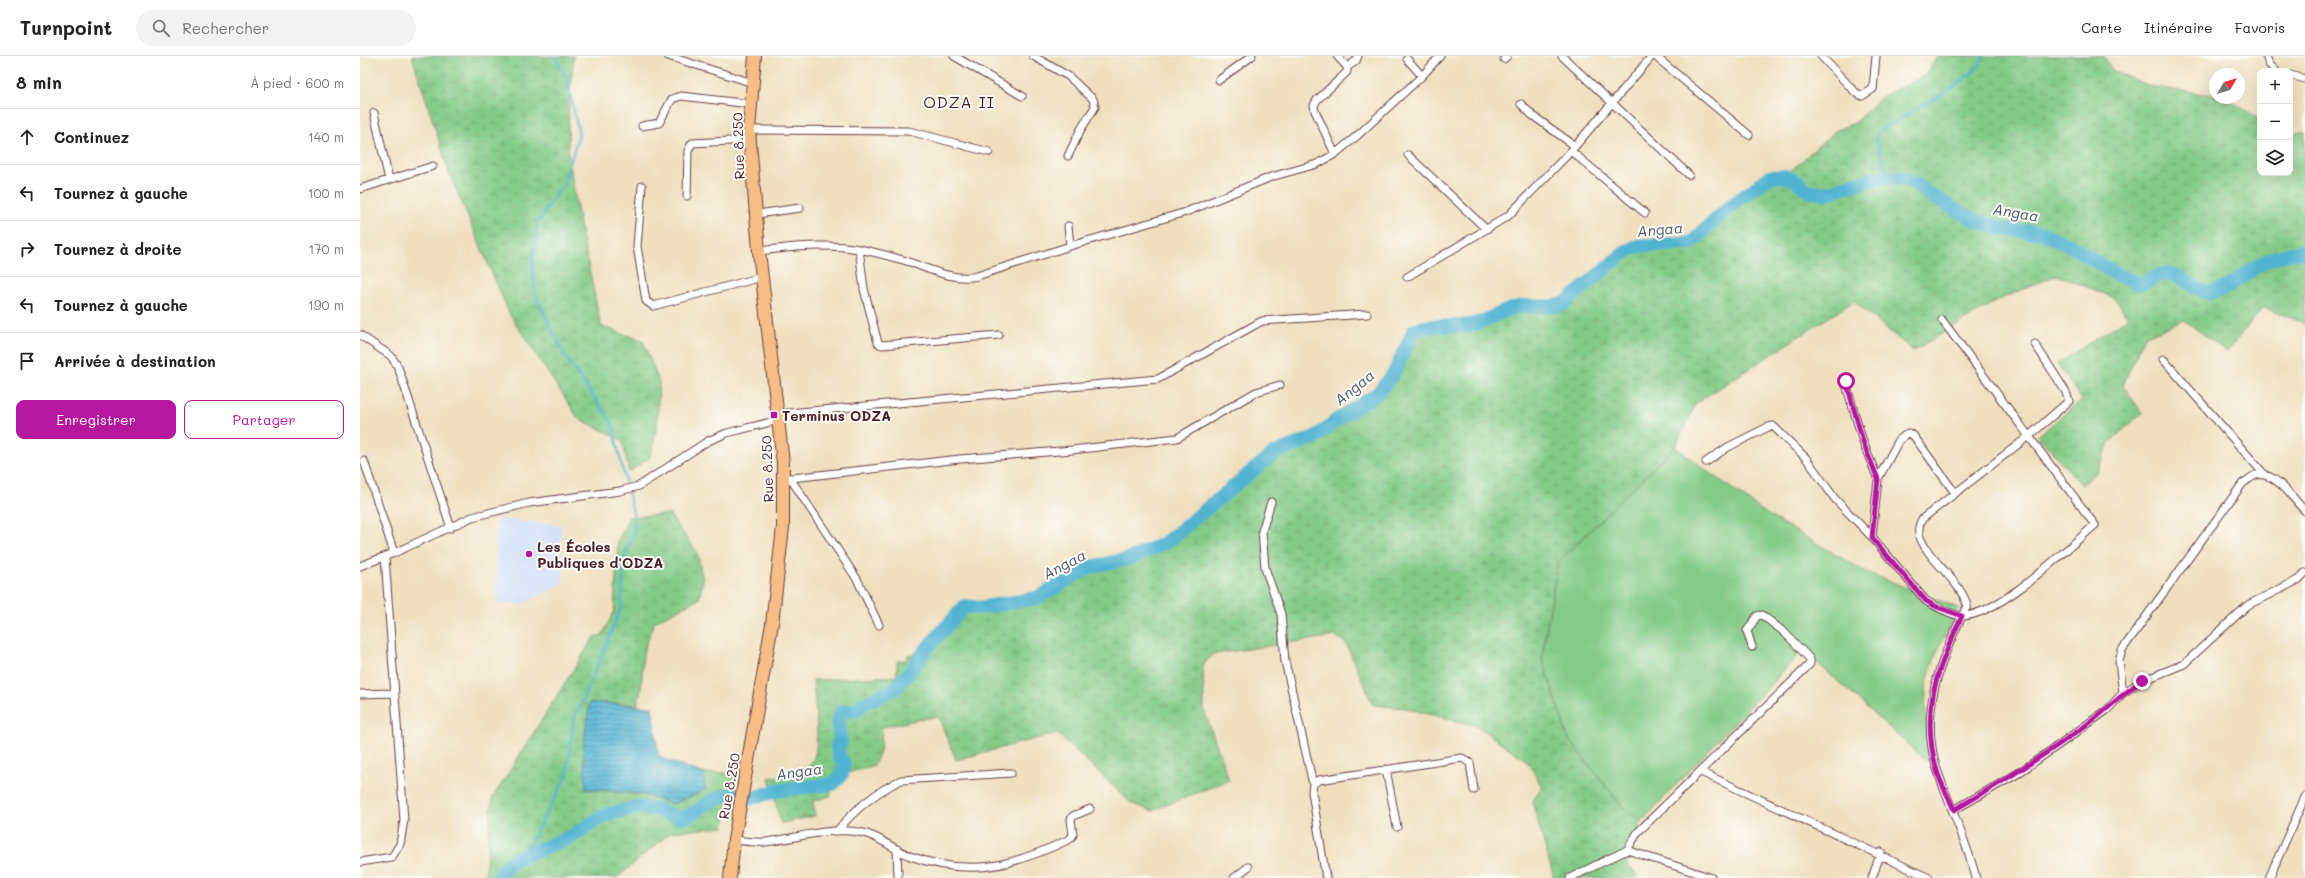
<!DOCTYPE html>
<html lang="fr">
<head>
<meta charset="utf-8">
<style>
  body { margin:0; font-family:Mali,sans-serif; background:#f2f2f2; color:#222 }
  .controls { position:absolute; right:12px; top:12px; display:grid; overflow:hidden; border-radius:8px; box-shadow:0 4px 16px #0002 }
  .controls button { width:36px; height:36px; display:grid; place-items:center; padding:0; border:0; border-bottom:1px solid #e0e0e0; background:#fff; color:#222; font:20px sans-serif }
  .compass { position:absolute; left:1849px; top:12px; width:36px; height:36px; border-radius:50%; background:#fff; box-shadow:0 4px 16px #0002; rotate:52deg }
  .stop { position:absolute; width:12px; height:12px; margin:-9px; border:3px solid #b5179e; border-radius:50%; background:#fff }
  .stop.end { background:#b5179e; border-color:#fff; box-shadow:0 1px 4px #0008 }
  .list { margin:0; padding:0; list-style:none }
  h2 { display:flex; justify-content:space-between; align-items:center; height:52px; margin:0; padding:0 16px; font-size:17px }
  h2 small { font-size:13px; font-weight:400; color:#767676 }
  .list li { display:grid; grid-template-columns:26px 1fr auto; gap:12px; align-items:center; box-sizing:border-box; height:56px; padding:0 16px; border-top:1px solid #e0e0e0 }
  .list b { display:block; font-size:15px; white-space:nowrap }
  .list em { font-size:13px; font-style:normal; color:#767676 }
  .actions { display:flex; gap:8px; padding:12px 16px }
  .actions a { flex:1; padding:9px 0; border:1px solid #b5179e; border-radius:8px; text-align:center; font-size:14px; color:#b5179e }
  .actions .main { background:#b5179e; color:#fff }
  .icon { flex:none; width:22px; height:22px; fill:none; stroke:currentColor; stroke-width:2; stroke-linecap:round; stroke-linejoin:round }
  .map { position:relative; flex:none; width:1945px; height:822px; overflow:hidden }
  header { display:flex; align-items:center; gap:24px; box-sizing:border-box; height:56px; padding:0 20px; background:#fff; border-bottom:1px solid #e0e0e0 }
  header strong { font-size:19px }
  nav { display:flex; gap:22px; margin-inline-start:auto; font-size:14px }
  .search { width:280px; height:36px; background:#f2f2f2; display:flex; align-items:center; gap:10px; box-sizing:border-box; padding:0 14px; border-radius:22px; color:#767676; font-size:15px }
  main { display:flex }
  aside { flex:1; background:#fff }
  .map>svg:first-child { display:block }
</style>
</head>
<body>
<header>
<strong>Turnpoint</strong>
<div class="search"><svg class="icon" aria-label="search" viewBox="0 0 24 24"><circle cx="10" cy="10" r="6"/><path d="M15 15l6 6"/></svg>Rechercher</div>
<nav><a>Carte</a><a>Itinéraire</a><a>Favoris</a></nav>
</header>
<main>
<aside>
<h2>8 min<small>À pied · 600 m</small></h2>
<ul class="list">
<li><svg class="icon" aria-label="ahead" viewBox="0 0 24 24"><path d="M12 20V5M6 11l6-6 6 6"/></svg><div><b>Continuez</b></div><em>140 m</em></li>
<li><svg class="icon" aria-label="left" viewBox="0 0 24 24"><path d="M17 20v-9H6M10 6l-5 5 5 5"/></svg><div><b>Tournez à gauche</b></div><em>100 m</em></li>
<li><svg class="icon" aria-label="right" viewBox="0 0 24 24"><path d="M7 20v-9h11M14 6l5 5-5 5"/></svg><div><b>Tournez à droite</b></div><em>170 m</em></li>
<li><svg class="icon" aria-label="left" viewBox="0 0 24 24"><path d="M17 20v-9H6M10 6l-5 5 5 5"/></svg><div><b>Tournez à gauche</b></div><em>190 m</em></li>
<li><svg class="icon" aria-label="arrive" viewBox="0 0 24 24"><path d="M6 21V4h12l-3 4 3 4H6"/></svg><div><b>Arrivée à destination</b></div></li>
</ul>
<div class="actions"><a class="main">Enregistrer</a><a>Partager</a></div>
</aside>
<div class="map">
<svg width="1945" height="822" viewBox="0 0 1945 822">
  <defs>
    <pattern id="wetland-marsh" width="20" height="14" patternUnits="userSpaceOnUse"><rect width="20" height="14" fill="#84cb87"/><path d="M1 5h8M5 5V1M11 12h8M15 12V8" fill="none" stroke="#74ae75"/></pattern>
    <pattern id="water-rules" width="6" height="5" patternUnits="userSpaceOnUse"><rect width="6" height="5" fill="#53b4d2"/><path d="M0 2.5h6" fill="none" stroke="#4792ab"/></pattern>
  </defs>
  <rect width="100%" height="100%" fill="#fdfcf7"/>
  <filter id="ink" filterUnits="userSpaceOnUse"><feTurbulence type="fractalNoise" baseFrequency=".025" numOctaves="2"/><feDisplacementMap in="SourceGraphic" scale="8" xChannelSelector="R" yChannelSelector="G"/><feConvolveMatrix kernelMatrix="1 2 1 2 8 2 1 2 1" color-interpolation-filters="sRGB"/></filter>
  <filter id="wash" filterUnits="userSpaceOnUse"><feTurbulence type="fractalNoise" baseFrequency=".012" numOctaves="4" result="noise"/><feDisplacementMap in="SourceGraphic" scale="16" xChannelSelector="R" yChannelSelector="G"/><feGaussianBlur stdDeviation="0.9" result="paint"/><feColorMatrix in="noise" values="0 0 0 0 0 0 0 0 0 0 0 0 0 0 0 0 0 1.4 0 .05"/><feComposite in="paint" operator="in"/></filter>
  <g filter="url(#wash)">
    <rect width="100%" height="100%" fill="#efdfbe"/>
    <path fill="#ccdbf9" d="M136 463 201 469 203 527 164 548H137Z"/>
    <path fill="url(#wetland-marsh)" stroke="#677559" d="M52 0H214L209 43 208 95 218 159 241 270 283 285 299 326 297 372 290 401 269 416 262 384 218 362 150 259 90 119Z
      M1578 0H1743L1753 15 1793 31 1855 39V42H1866L1900 63V117H1930V76H1945V270L1941 266 1903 251 1867 296 1824 264 1784 281 1763 329 1782 357 1749 387 1737 416 1722 429 1678 380 1722 344 1697 308 1768 262 1755 242 1697 219 1638 244 1553 295 1494 245 1336 347 1315 391 1198 506 1182 601 1208 682 1265 754 1282 765 1267 808 1279 822H1194L1172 746 1182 731 1167 705 1117 670 1045 652 1013 649 986 587 976 580 854 598 843 609 844 654 869 724 792 755 771 747 697 677 596 704 578 660 522 671 520 696 514 709C490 719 478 712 470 740L453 745 455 760 421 767 409 722C421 719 441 719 450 709 463 693 454 645 453 624L537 620V605L547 604 548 599 560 597 605 550 619 552 677 542 729 511 768 503 805 487 913 398 957 380 978 363 1018 337 1034 317 1054 274 1064 270 1115 268 1146 254 1160 251 1197 250 1214 241 1264 197 1277 190 1331 187 1368 152 1409 121 1425 120 1475 75 1494 67 1523 40 1565 19Z
      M309 458 337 496 343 524 339 543 294 566 283 598 281 635 277 649 230 646 226 733 281 738 313 748 345 734 343 717H375L364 771 311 776 257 822H121L125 818 132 743 234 581 242 579 254 556 258 485 269 461Z"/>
    <path fill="#84cb87" stroke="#677559" d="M1315 391 1408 459 1506 516 1598 552C1587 575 1574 598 1568 623 1562 649 1568 680 1571 706L1562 701 1443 594 1282 765 1265 754 1208 682 1182 601 1198 506Z"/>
    <path fill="url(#water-rules)" stroke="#4e6a7e" d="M230 646 292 651 298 697 303 703 343 717 345 734 313 748 281 738 226 733 223 690Z"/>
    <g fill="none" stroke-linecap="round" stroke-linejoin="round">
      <path stroke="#53b4d2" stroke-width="2.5" d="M1528 121 1516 84 1517 78 1522 73 1591 33 1618 12 1623 0
        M163 800 207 719 213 666 246 590 261 551 264 504 274 475 273 457 252 367 203 297 175 238 172 207 178 165 204 128 219 78 207 24 195 0"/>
      <path stroke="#53b4d2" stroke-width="14" d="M137 822 153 804 211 781 245 759 278 751 295 753 321 762 329 760 353 744 371 738 389 743 419 734 473 728 482 718 484 708 479 700 477 689 481 686 477 666 481 656 497 654 502 648 534 633 550 616 568 591 605 550 619 552 677 542 729 511 768 503 805 487 913 398 957 380 978 363 1018 337 1034 317 1054 274C1074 266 1095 273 1115 268 1130 264 1143 254 1158 251 1174 248 1189 253 1204 248L1264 197 1277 190 1331 187 1368 152 1409 121 1425 120 1436 125 1450 136 1466 137 1511 123 1528 121 1541 122 1556 128 1571 140 1617 165 1642 173 1682 177 1711 190 1757 219 1779 228C1791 226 1797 216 1810 218 1825 220 1837 238 1851 236 1868 234 1878 223 1891 214 1906 203 1927 197 1945 195"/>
    </g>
  </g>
  <g filter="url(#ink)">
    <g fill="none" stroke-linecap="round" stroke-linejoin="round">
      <g stroke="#633c41" stroke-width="9">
        <path id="street" d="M308 0 393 27
          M594 0 662 40
          M673 0 708 20 733 43 735 51 721 73 708 100
          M1202 0 1329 119
          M1295 0 1389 79
          M1461 0 1495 36 1502 40 1513 33 1516 0
          M1906 0 1909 8 1916 15
          M1047 3 1062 20
          M1144 3 1147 0
          M987 11 996 5 998 0
          M1930 19 1945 23
          M859 24 892 0
          M1161 48 1172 59 1215 90
          M14 57 29 124
          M282 70 299 67 312 43 321 40 391 48
          M389 74 549 75 629 96
          M1211 95 1285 157
          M975 98 955 55 954 49 957 44 987 16V11L977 0
          M1048 99 1126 173
          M282 130 277 190 286 245 293 250 402 221
          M0 133 73 110
          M327 140 328 95 332 87 390 84
          M397 158 440 152
          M708 170 710 190
          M499 193 504 233 518 287 522 289 639 279
          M399 195C432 191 466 187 499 193 514 196 529 200 543 204 566 211 593 226 617 220L710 190 826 156 911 121 957 108 975 98 998 79 1062 20 1080 0
          M1047 221 1148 160 1211 95 1292 0
          M0 279 31 300 38 311 91 472
          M1803 303 1904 418
          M1485 325 1504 389 1518 423
          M418 358 798 323 902 265 1007 258
          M4 405 34 497
          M1346 406 1368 391 1408 371 1413 370 1446 402 1475 443 1512 481 1566 545C1576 550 1592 560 1603 560 1641 558 1705 494 1735 469L1582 264
          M430 422 497 523 519 569
          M423 423 600 403 712 394 817 382 896 336 920 329
          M911 446 902 475 905 512 921 558 925 605 953 728
          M1512 481 1518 423 1539 384 1548 377 1553 379 1595 437
          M0 510 34 497 112 461 169 447 260 435 279 430 348 385 367 377 419 364
          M1763 637 1759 605 1762 594 1883 427C1887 425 1892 420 1896 419 1916 415 1933 443 1945 455
          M0 638 35 637
          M1026 713 1037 771
          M1341 716 1569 822
          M1594 754 1657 718 1700 688 1747 654 1763 637 1782 625 1824 608 1888 549 1938 524 1945 517
          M477 775C495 753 516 736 541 724L651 717
          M374 784C384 785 395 787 405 786 435 783 466 771 498 776 516 778 533 793 550 800 611 822 653 810 710 783L713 779 711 763 713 760 730 753
          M537 793 538 822
          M1267 794 1352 822
          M0 806 32 801 40 788 44 764 25 501
          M874 822 888 811
          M966 822 952 736 953 728 959 724 1102 702 1110 707 1114 734
          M1210 822 1267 794 1278 776 1450 608V603L1425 577 1402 559 1397 560 1387 575 1392 591
          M1512 822 1521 796
          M1616 822C1607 786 1591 754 1579 719 1557 659 1580 603 1607 550 1602 525 1565 502 1559 478 1558 473 1560 467 1562 463L1669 380 1709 345 1706 336 1675 288
          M1909 822 1945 741"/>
      </g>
      <g stroke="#633c41" stroke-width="14">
        <path id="highway" d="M370 822 374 784 412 568 423 471V407L399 195 389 74 395 0"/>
      </g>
      <use href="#street" stroke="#fff" stroke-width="7"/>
      <use href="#highway" stroke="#f6be86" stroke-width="12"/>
    </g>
  </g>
  <g fill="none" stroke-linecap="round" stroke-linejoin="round" filter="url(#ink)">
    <path stroke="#b5179e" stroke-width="5" d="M1486 325 1504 389 1518 423 1512 482 1566 545 1577 551 1602 560C1577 614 1559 657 1578 718 1582 730 1589 742 1594 754 1639 728 1682 701 1725 670 1745 656 1761 638 1782 625"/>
  </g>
  <g fill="#b5179e" stroke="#fdfcf7" stroke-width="1.5">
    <rect x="410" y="355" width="8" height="8" rx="2"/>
    <circle cx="169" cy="498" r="4"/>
  </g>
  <g text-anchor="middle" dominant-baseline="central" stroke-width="4" stroke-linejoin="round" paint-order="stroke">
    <g font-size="14" fill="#4a1f2b" stroke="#fdfcf7">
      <text transform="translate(378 90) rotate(-92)">Rue 8.250</text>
      <text transform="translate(407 413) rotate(-92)">Rue 8.250</text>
      <text transform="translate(369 730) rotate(-80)">Rue 8.250</text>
    </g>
    <g font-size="14" font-weight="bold" fill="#4a1f2b" stroke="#fdfcf7" text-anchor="start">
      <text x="422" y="359">Terminus ODZA</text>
      <text x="177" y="490">Les Écoles<tspan x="177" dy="16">Publiques d'ODZA</tspan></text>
    </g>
    <g font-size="15" font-style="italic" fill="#4e5b6e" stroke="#fdfcf7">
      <text transform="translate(1656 156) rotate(10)">Angaa</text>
      <text transform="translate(1300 173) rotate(-5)">Angaa</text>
      <text transform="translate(994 331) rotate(-39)">Angaa</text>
      <text transform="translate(704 508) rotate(-28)">Angaa</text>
      <text transform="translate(439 715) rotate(-8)">Angaa</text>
    </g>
    <g font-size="16" letter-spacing="1" fill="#4a1f2b" stroke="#fdfcf7">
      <text x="599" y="45">ODZA II</text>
    </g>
  </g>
</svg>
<div class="controls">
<button>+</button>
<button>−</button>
<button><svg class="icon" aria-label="layers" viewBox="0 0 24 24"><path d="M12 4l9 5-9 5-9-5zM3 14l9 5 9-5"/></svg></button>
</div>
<svg class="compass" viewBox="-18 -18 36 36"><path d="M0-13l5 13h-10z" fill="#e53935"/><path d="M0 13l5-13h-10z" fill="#767676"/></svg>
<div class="stop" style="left:1486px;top:325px"></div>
<div class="stop end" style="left:1782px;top:625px"></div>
</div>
</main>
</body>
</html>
